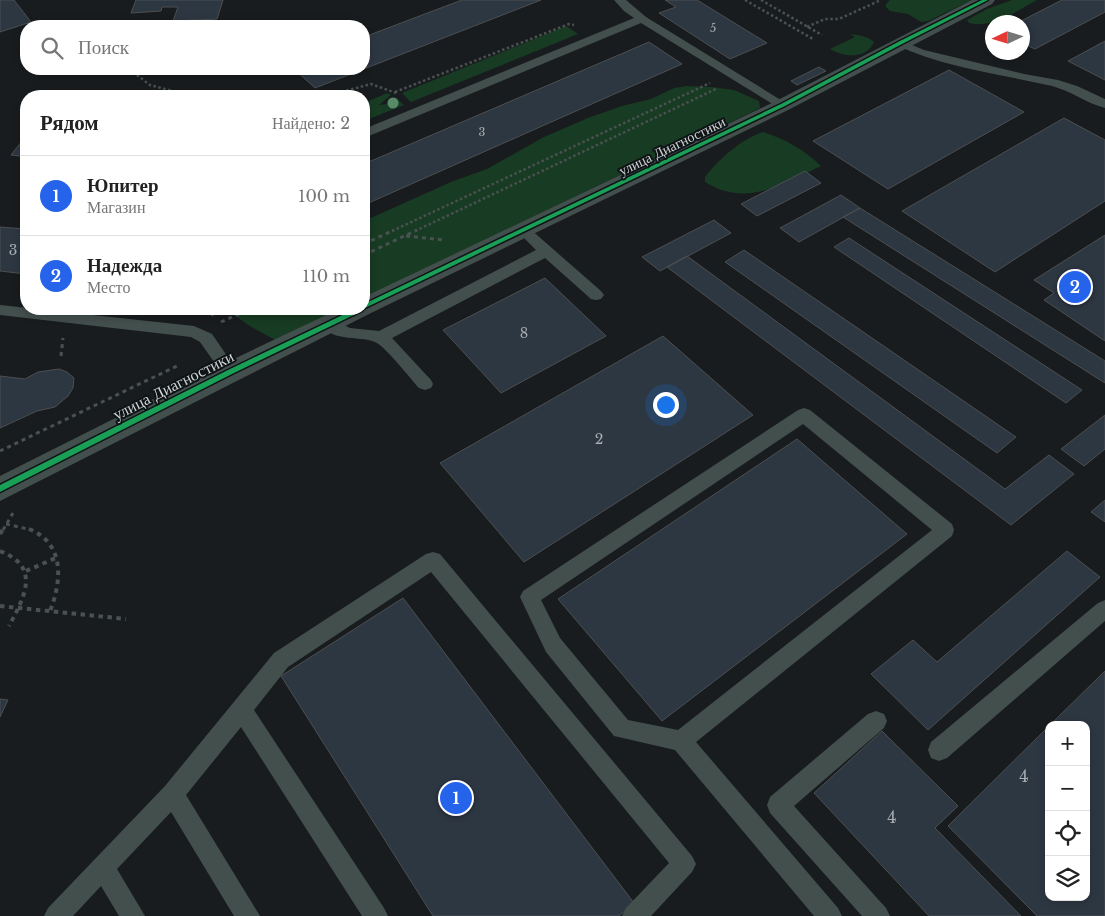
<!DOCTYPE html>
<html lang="ru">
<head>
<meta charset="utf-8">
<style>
  body { margin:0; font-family:"Libre Baskerville",serif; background:#f6f6f6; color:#222 }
  .controls { position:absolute; right:15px; bottom:15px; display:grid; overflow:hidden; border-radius:10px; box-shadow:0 2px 8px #0003 }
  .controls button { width:45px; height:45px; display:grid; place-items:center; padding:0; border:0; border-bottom:1px solid #e0e0e0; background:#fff; color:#222; font:25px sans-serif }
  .compass { position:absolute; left:985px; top:15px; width:45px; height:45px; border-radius:50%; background:#fff; box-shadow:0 2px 8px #0003; rotate:266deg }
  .you { position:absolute; left:665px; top:404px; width:18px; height:18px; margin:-12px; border:4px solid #fff; border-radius:50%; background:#1a73e8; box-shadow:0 0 0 8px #1a73e833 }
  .badge { display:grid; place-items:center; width:32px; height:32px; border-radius:50%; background:#2563eb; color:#fff; font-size:16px; font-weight:700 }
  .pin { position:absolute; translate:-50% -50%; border:2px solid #fff; box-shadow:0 1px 5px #0006 }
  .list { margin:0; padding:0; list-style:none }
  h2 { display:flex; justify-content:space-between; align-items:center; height:65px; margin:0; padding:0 20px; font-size:21px }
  h2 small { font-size:16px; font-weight:400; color:#767676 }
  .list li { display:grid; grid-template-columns:32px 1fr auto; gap:15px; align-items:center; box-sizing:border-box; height:80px; padding:0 20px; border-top:1px solid #e0e0e0 }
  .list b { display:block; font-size:19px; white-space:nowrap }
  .list p { margin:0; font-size:16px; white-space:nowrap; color:#767676 }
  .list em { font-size:16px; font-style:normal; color:#767676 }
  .icon { flex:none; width:28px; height:28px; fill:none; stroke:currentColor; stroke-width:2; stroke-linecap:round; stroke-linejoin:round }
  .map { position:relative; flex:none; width:1105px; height:916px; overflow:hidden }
  .search { position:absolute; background:#fff; box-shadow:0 2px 8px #0003; left:20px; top:20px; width:350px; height:55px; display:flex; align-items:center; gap:12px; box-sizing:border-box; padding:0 18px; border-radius:20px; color:#767676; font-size:19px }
  .panel { position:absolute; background:#fff; box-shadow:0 2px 8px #0003; left:20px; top:90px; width:350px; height:225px; border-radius:20px }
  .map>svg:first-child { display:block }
</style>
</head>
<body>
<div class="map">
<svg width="1105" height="916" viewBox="0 0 1105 916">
  <rect width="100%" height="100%" fill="#191c1e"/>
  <path fill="#183b23" d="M890 0H972L928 21 921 22 908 14 890 11 886 7V4Z
    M1012 0H1037C1014 12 995 29 969 23L967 20 987 9Z
    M566 26 578 34 411 102 402 93Z
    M850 34C859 35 867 36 874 42 866 60 843 57 830 49L855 37Z
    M687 86 712 87 734 90 759 101 760 108 364 298V221L451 182 487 169 544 137 588 118 622 106 651 99 674 88Z
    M387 93 391 95 379 105 387 104 388 102 395 97 404 105 364 121V103Z
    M763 132C785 139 805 150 821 166 783 184 746 208 705 182V177C719 159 741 139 763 132Z
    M226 309H343L277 341 248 325Z"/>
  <path fill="#2d3742" stroke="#4d4f51" d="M0 0H14L31 22 0 32Z
    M136 0H223L217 19 173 21 178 7H162L161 11 131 13Z
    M462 0H541L315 88 294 69H364V37Z
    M665 0H697L767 43 730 59 659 13 676 7Z
    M1062 0H1105V12L1035 49 1022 43V22H1019Z
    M1105 41V80L1068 61Z
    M649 42 682 64 364 205V164Z
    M819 67 826 71 797 85 791 81Z
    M949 70 1024 112 888 189 813 141Z
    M1064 118 1105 140V201L995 272 902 211Z
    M26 136V148L20 156 11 155Z
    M805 171 821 183 757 216 741 204Z
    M841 195 860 208 799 242 780 228Z
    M860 208 1105 361V383L843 217Z
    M714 220 731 233 660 271 642 257Z
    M0 227 26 229V274L0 271Z
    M1105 235V341L1044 300 1054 293 1034 280Z
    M849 238 1082 390 1066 403 834 247Z
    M744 250 1016 437 997 453 725 262Z
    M687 256 1005 489 1049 455 1074 474 1011 525 667 267Z
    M545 278 606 336 501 393 443 330Z
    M663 336 753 415 524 562 440 463Z
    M59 369 67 372 74 378 73 388 68 396 55 407 37 411 0 428V376L25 379 38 372Z
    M1105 415V449L1084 466 1061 449Z
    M797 439 907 534 662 721 558 599Z
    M1105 500V522L1091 512Z
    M1067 551 1100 577 928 730 871 674 913 640 937 662Z
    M403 598 634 903 619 916H433L281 676Z
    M1105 671V916H1037L948 826 1049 726V897H1086V725H1050Z
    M0 699 8 700 0 717Z
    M882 731 958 806 935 828 1021 916H929L814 793Z"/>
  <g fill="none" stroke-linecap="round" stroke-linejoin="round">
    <path stroke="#4a5151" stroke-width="2.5" stroke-dasharray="2.5 2.5" stroke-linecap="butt" d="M745 0 813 39
      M761 0 822 35
      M807 27 825 19H839L881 0
      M1022 43H1031
      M129 69 150 85 191 96
      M395 92 569 24 574 25
      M327 96 371 84 396 93
      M392 231 710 83
      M415 231 718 88"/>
    <path stroke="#4a5151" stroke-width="3" stroke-dasharray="4 4" stroke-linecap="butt" d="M406 236 444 240
      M364 244 394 230
      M364 255 417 230
      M211 315 225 309
      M221 322 250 309
      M61 356 63 338
      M0 451 179 365
      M6 524 32 530
      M3 530 13 513"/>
    <path stroke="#4a5151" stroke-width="4" stroke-dasharray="4.5 4.5" stroke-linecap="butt" d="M29 529C65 543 62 581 50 611
      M0 534 3 529
      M0 551C41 567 25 596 9 626
      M26 571 58 557
      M0 606 126 619"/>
    <path fill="#434f4d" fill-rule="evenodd" d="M614 0H626L646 17 789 105 787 108H779L641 23 364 138V129L634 18 624 11Z
      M900 40 924 50 1024 74 1058 80 1077 86 1105 99V108C1086 103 1071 91 1052 86 1000 74 945 68 896 45L894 43Z
      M524 226 529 228 601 291 604 295 601 299 596 300 591 299 545 258 392 338 431 380 433 384 431 388 425 390 419 388C410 378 387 349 377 343 365 335 331 343 320 324L322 320 328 318 350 328 379 331 536 250 517 231 519 228Z
      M0 305 194 326 212 334 238 372 236 376 230 378 224 376 200 342 191 337 0 315Z
      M804 408 810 410 952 524 954 530 952 536 696 742 838 908 842 916H814L675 750 614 736 546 652 520 597 523 591 798 410ZM803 424 932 530 678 730 628 720 560 638 541 600Z
      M433 552 440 554 692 856 696 864 692 872 651 916H622L626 908 669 863 431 572 288 667 254 710 384 908 388 916H362L241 727 186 795 260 916H234L171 812 117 869 145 916H119L101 886 73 916H44L48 908 165 786 274 653 426 554Z
      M1105 600V621L947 758 939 761 931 758 928 750 931 742 1098 603Z
      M876 711 884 714 887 721 884 728 794 806 886 908 890 916H862L770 813 767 805 770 797 868 714Z"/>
    <path fill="#434f4d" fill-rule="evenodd" d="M972 0H995L992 4 790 109 369 314 0 501V476L221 365 339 309H364V297L776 101Z"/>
    <g stroke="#0f1416" stroke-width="3">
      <path id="cycleway" d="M982 0H988L902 44 785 106 363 309 362 311 232 374 0 492V485L228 370 355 309H364V304L781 104 898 42Z"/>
    </g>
    <use href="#cycleway" fill="#1a9f57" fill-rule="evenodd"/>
  </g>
  <circle fill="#578a66" cx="393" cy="103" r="5.5"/>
  <g text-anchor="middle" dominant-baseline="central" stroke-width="4" stroke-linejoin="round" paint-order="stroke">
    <g font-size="11" fill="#a7adb0">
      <text x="713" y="28">5</text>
      <text x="482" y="132">3</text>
    </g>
    <g font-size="14" fill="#d0d4d5" stroke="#0f1416">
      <text transform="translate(672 146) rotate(-26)">улица Диагностики</text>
    </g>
    <g font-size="14" fill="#a7adb0">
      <text x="13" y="250">3</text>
      <text x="524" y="333">8</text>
      <text x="599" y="439">2</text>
    </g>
    <g font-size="16" fill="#d0d4d5" stroke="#0f1416">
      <text transform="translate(173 385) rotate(-27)">улица Диагностики</text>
    </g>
    <g font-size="16" fill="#a7adb0">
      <text x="1024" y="776">4</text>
      <text x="892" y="817">4</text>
    </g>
  </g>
</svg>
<div class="controls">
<button>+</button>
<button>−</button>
<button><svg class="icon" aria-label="locate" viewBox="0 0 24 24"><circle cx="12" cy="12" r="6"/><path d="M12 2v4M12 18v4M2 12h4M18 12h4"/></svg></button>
<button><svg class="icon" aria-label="layers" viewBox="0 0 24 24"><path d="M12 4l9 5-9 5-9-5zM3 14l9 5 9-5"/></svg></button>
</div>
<svg class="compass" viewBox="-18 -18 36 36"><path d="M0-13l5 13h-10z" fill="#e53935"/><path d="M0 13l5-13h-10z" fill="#767676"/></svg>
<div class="you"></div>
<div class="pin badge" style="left:456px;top:798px">1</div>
<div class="pin badge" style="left:1075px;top:287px">2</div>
<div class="search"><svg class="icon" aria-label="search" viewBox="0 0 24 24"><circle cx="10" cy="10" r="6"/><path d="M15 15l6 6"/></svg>Поиск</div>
<section class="panel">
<h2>Рядом<small>Найдено: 2</small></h2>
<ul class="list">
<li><span class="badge">1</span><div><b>Юпитер</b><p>Магазин</p></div><em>100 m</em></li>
<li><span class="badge">2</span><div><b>Надежда</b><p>Место</p></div><em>110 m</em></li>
</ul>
</section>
</div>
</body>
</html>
